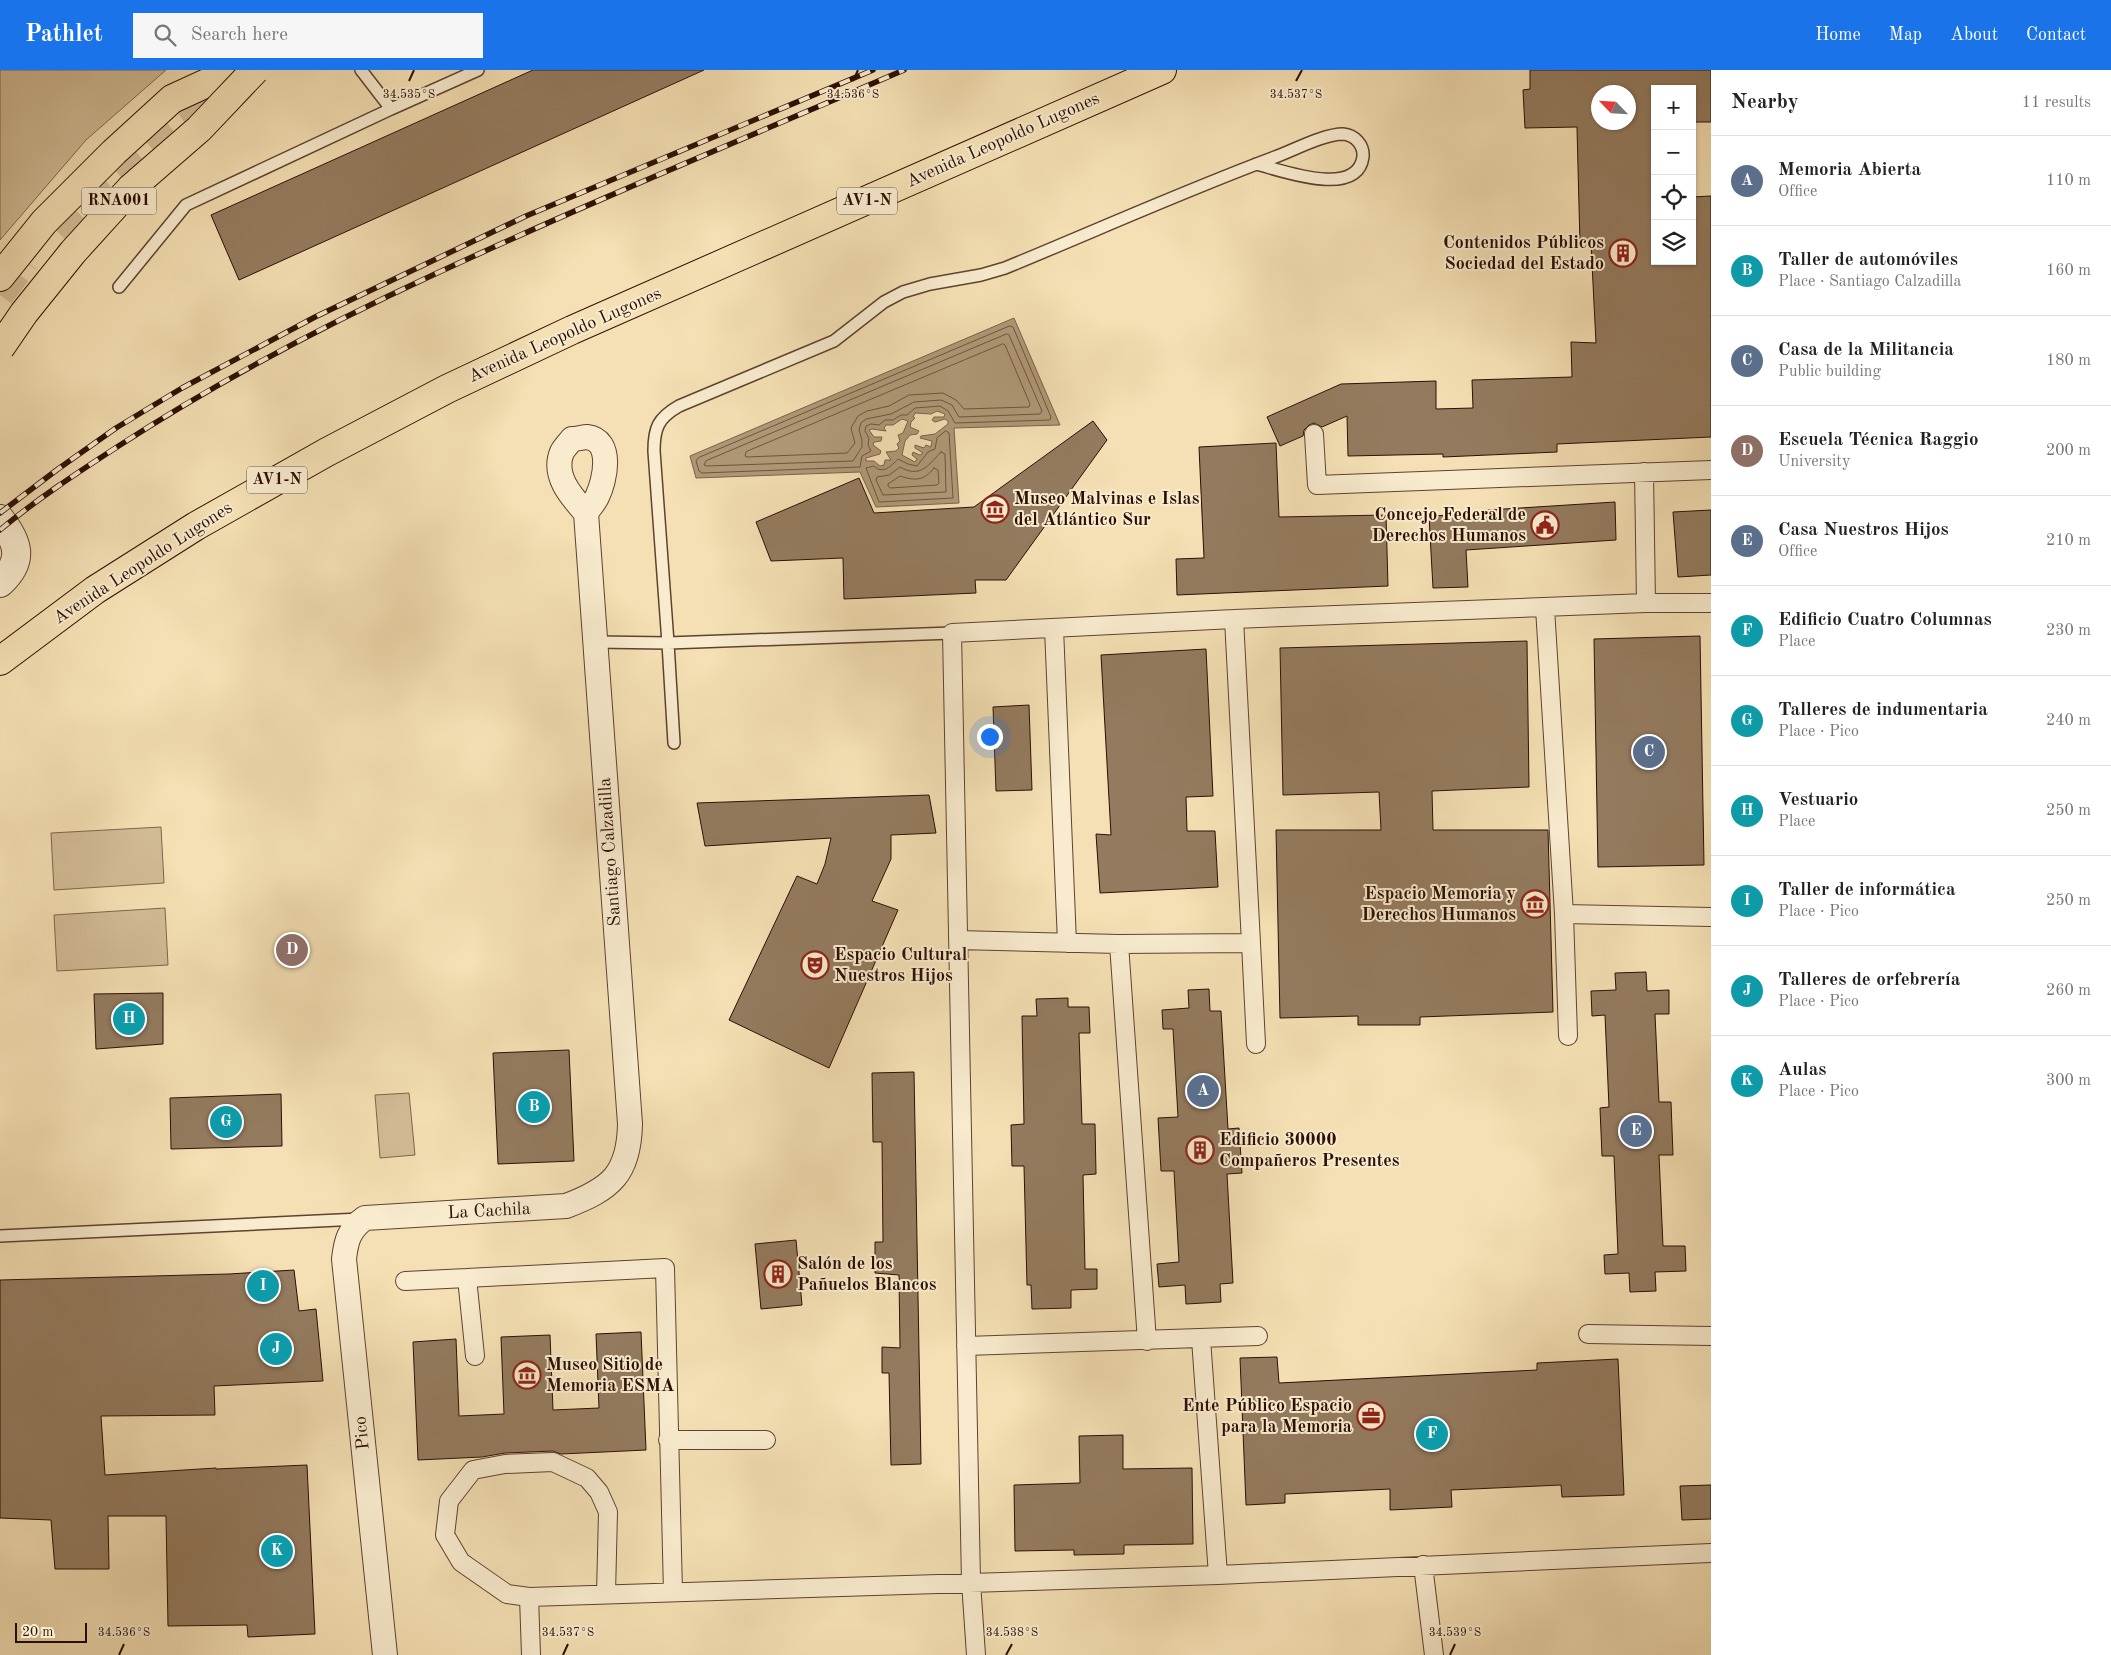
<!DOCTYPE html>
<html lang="en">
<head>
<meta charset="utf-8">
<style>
  body { margin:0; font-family:"Old Standard TT",serif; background:#f6f6f6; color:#222 }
  .controls { position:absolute; right:15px; top:15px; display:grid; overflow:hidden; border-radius:0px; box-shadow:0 1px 4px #0004 }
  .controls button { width:45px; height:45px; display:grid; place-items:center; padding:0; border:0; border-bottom:1px solid #e0e0e0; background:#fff; color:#222; font:25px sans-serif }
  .compass { position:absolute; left:1591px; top:15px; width:45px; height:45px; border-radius:50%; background:#fff; box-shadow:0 1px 4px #0004; rotate:295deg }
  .scale { position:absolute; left:15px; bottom:12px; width:72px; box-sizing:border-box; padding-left:5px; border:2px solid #2c0e03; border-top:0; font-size:14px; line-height:18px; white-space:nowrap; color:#2c0e03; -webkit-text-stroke:4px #f8ebce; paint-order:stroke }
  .you { position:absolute; left:989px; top:666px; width:18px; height:18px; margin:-12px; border:4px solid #fff; border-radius:50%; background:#1a73e8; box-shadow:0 0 0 8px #1a73e833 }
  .badge { display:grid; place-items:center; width:32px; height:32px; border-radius:50%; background:#1a73e8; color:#fff; font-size:16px; font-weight:700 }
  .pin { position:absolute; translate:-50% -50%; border:2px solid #fff; box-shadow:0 1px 5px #0006 }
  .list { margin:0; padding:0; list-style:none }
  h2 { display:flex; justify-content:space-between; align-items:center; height:65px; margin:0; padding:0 20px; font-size:21px }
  h2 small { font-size:16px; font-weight:400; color:#767676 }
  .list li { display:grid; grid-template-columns:32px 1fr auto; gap:15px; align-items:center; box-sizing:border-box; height:90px; padding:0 20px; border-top:1px solid #e0e0e0 }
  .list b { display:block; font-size:19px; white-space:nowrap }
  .list p { margin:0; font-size:16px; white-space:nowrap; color:#767676 }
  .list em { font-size:16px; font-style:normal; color:#767676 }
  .icon { flex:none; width:28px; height:28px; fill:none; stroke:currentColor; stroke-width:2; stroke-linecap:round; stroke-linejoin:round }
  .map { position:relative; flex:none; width:1711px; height:1585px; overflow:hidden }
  header { display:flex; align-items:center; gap:30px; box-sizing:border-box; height:70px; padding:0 25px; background:#1a73e8; color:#fff }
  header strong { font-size:24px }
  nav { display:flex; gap:28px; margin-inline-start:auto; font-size:18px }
  .search { width:350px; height:45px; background:#f6f6f6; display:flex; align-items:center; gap:12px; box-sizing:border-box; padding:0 18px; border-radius:0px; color:#767676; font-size:19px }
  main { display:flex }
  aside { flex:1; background:#fff }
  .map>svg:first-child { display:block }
</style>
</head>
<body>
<header>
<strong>Pathlet</strong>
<div class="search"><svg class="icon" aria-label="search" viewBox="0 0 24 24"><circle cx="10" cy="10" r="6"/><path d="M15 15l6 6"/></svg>Search here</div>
<nav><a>Home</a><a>Map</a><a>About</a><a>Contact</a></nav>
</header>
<main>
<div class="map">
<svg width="1711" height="1585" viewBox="0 0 1711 1585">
  <rect width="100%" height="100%" fill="#f4e0b4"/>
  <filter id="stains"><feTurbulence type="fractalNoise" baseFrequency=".004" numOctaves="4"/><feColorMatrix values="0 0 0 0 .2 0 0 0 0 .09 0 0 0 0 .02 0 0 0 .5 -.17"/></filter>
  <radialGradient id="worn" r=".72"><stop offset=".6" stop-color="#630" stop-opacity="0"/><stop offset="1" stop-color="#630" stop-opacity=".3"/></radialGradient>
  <path fill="#d2bc96" stroke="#7f654c" d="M0 0H166L86 70 0 170Z
    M161 757 164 813 54 820 51 763Z
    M165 838 168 895 57 901 54 845Z
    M409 1023 415 1085 380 1088 375 1025Z"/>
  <path fill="#b09978" stroke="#7b6149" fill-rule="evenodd" d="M1014 248 1060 355 954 358 959 433 876 437 860 402 696 408 690 386ZM937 341 945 344 944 347H934L932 350 935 352 945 349 948 351V354L935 364 921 366 920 368 932 371 931 377 926 375 924 378 915 375V378L923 383 920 385 913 382 912 385 917 389 915 392 902 385 905 371 910 365 917 364 919 361 910 357 911 352 915 348 913 347 915 343 931 344ZM902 349 908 351 903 363 898 365 900 371 897 374 899 378 896 381 886 382 891 390H885L884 395 880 396 874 391H866V388L880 384 881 381 873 375 874 372 881 371 882 367H874L869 360 872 359 886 361 884 358 886 355H893Z"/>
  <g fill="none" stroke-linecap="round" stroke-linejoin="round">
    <path stroke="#6e543e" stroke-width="1" d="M1010 256 1013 257 1051 347 1050 350 955 353 948 341 940 336 915 338 907 345H901L893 350H885L879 355 871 354 866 356 865 361 869 368 868 375 871 381 862 386 860 397 702 403 699 401 696 391 698 388Z
      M1007 264 1009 265 1042 341 1040 344 959 347 952 335 941 330 914 332 891 344 866 349 861 353 859 360 862 370V377L853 391 707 396 704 395 706 391Z
      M1003 274 1005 275 1030 334 1029 337 964 339 956 330 943 323 909 325 889 336 867 341 858 346 851 358 855 373 847 383 747 387 745 386 746 382Z
      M946 361 949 363 953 428 879 432 866 398 874 396C883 405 891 396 898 389L908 394 917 396 928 382 935 379 937 368Z
      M941 382 945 384 946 422 883 425 876 410 877 407 889 405 900 397C920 408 927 397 941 382Z
      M934 398 938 400 939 413 937 415 890 418 888 416V414L900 406C915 411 924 411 934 398Z"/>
  </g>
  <path fill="#947b5f" stroke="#2c0e03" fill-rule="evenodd" d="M533 0H704L239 210 211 145Z
    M1530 0H1711V52H1692V19H1655V191H1692V127L1711 126V367L1557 374V382L1443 387V384L1348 386 1347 346 1322 357 1314 353 1309 355 1304 360 1303 366 1280 376 1267 347 1341 314 1436 311V339L1473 338 1472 310 1572 307 1571 272 1596 273 1591 174 1580 175 1577 57 1525 58 1523 20 1530 19ZM1598 22H1628V52H1598Z
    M1093 351 1107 370 1006 510H975L976 523 844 529 843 488 771 491 756 452 859 408 874 443 974 437Z
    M1276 373 1279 447 1386 445 1388 516 1177 525 1176 489 1204 488 1199 377Z
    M1615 432 1616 470 1466 480 1468 517 1433 518 1429 446 1474 444 1473 441Z
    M1711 440V505L1678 507 1673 442Z
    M1700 566 1704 795 1598 797 1594 569Z
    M1527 571 1529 717 1432 721 1433 760H1548L1553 942 1420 947V955H1358V946L1280 948 1276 760H1381L1379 722 1283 725 1280 578Z
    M1206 579 1213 726 1186 727 1187 761H1215L1218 817 1100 823 1096 764 1111 765 1101 585Z
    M1029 635 1032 720 996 721 993 637Z
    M929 725 936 763 891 765V789L872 831 898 840 829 998 729 950 797 806 817 814 825 794 831 768 705 776 697 733Z
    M1646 902 1647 921 1669 920V944H1655L1659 1032H1671L1673 1085H1659L1663 1176H1685L1686 1201 1655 1202 1656 1221 1630 1222 1629 1203 1605 1204 1604 1185 1618 1184 1614 1086H1602L1600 1038 1609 1037 1605 945 1592 946 1591 921 1616 920 1615 903Z
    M1209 919 1210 941H1221L1228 1059 1239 1058 1242 1103 1227 1104 1233 1213 1220 1214 1221 1232 1186 1234 1185 1215 1159 1217 1157 1194 1179 1192 1174 1101H1161L1158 1048 1178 1047 1173 959H1163L1162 940 1189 938 1188 920Z
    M163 923V974L96 979 94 924Z
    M1068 928V937H1089L1090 963H1079L1082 1054H1095L1096 1104 1083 1105 1085 1199H1097V1219L1071 1220V1238L1032 1239 1031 1215H1027L1024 1096H1012L1011 1055 1024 1054 1022 946H1037L1036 929Z
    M569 980 574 1091 498 1094 493 983Z
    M914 1002 921 1394 891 1395 889 1303H882V1277L900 1278 899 1205 875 1203V1172H883L882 1072H873L872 1003Z
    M281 1024 282 1076 171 1079 170 1028Z
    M796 1170 802 1235 761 1239 755 1174Z
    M294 1200 299 1241 316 1239 323 1311 214 1316 215 1345 101 1346 105 1405 216 1398V1399L307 1395 315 1564 248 1567 247 1555 168 1556 166 1446H108L109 1499H55L51 1450 0 1448V1210L229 1204Z
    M641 1262 646 1380 561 1384 553 1381 505 1383 482 1387 418 1390 413 1272 456 1269 459 1346 504 1344 501 1267 550 1265 553 1340 599 1338 596 1264Z
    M1277 1287 1279 1313 1537 1300V1293L1618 1289 1624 1425 1562 1427 1561 1415 1451 1420 1452 1437 1390 1440V1419L1285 1424V1433L1246 1435 1240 1288Z
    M1123 1365V1399L1192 1398 1193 1474 1124 1475V1484L1074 1485V1480L1015 1481 1014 1415 1080 1413 1079 1366Z
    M1711 1415V1449L1682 1450 1680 1416Z"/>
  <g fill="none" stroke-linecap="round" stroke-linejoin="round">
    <path stroke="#d6c099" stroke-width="28" stroke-dasharray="28 14" stroke-linecap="butt" d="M55 159 91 124 173 58 228 21
      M0 225 26 191"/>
    <g stroke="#5e422f" stroke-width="14">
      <path id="service" d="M361 0 391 39 478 0
        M119 217 186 135 391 39
        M952 563 668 573 654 381C654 358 658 348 679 336L834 271 884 232 903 222 930 214 981 205 1005 198C1095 161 1184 121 1275 87 1294 80 1324 64 1343 64 1355 65 1364 75 1363 87 1357 129 1281 100 1256 94
        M595 572 668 573 674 673
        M0 1166 360 1149"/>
    </g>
    <g stroke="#5e422f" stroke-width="20">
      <path id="pedestrian" d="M1314 364 1317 415 1711 400
        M1644 402 1646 533
        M1545 538 1564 844
        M1234 549 1251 873
        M1054 558 1067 873
        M958 870 1119 874 1251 873 1256 974
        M1119 874 1147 1271
        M1568 966 1564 844 1711 847
        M405 1211 467 1208
        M1588 1264 1711 1266
        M1201 1269 1218 1505
        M966 1276 1258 1266
        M475 1286 467 1208 665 1198 673 1522
        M668 1370H766
        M1423 1495 1434 1585
        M529 1527 507 1524 461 1492 445 1465 449 1431 473 1400 505 1394 553 1392 587 1408 599 1422 608 1442 606 1524
        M531 1585 529 1527 1218 1505 1711 1483
        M976 1585 971 1512 952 563 1234 549 1646 533H1711"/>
    </g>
    <g stroke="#5e422f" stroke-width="26">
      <path id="minor" d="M385 1585 344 1189C346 1171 349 1159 365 1148L566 1136C611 1119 629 1104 630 1054L586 443C572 427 552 406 562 382 564 378 569 373 572 369 577 369 583 367 587 367 614 370 605 411 597 427 594 433 589 438 586 443"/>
    </g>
    <g stroke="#5e422f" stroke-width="30">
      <path id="tertiary" d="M0 449C18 472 25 490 0 513"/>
    </g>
    <g stroke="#2c0e03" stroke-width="30">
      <path id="motorway" d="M0 207 44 152 114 82 172 29 235 0
        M0 591 95 520 196 456 327 382 447 319 572 260 1162 0"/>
    </g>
    <use href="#service" stroke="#f8ebce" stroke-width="11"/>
    <use href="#pedestrian" stroke="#f8ebce" stroke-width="18"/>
    <use href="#minor" stroke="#f8ebce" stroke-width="24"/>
    <use href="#tertiary" stroke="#f8ebce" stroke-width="28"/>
    <use href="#motorway" stroke="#f4e0b4" stroke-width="28"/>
    <g stroke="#2c0e03" stroke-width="5.5">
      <path id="rail" d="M0 443 58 399 116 358 182 318 315 247 526 146 873 0
        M0 460C37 429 77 403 117 377 218 311 325 255 435 204 590 132 748 67 904 0"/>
    </g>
    <use href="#rail" stroke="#f8ebce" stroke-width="4" stroke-dasharray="11" stroke-linecap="butt"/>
    <g stroke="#2c0e03" stroke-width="30" stroke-linecap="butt">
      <path id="motorway-bridge" d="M0 278 24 243 73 182 131 118 199 59 255 0"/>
    </g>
    <use href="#motorway-bridge" stroke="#f4e0b4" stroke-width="28"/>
  </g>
  <path fill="none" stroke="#2c0e03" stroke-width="2" d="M409 11 414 0M853 11 858 0M1296 11 1302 0M119 1585 124 1574M563 1585 568 1574M1006 1585 1012 1574M1450 1585 1455 1574"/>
  <defs>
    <g id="building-ring" transform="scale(1.4375)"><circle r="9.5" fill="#f8ebce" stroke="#8f2418" stroke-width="1.5"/><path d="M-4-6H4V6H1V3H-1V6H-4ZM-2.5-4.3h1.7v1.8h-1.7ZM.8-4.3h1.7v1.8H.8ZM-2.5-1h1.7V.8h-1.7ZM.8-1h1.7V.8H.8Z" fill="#8f2418"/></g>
    <g id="museum-ring" transform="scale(1.4375)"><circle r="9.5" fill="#f8ebce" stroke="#8f2418" stroke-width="1.5"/><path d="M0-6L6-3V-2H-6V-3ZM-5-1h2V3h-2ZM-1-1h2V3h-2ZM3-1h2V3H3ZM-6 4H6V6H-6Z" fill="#8f2418"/></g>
    <g id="civic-ring" transform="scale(1.4375)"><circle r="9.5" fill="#f8ebce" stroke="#8f2418" stroke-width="1.5"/><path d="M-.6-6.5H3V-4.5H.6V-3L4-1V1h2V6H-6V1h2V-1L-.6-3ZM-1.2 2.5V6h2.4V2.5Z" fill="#8f2418"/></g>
    <g id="theatre-ring" transform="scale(1.4375)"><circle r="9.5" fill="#f8ebce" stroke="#8f2418" stroke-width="1.5"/><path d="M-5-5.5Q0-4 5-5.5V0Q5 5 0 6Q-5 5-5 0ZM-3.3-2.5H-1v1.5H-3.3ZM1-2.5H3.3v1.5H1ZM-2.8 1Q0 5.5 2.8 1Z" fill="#8f2418"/></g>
    <g id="office-ring" transform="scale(1.4375)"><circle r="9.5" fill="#f8ebce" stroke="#8f2418" stroke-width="1.5"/><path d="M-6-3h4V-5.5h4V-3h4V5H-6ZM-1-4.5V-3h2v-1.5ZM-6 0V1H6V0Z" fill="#8f2418"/></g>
  </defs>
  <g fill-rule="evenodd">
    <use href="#building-ring" x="1623" y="183"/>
    <use href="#museum-ring" x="995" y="439"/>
    <use href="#civic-ring" x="1545" y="455"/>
    <use href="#museum-ring" x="1535" y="834"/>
    <use href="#theatre-ring" x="815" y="895"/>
    <use href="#building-ring" x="1200" y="1080"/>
    <use href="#building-ring" x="778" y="1204"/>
    <use href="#museum-ring" x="527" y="1305"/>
    <use href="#office-ring" x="1371" y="1346"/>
  </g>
  <g text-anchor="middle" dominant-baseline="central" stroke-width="4" stroke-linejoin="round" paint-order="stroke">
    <g fill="#f8ebce" stroke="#695040" stroke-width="1">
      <rect x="81.5" y="117.5" width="75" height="27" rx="4"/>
      <rect x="837" y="117.5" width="60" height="27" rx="4"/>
      <rect x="247" y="396.5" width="60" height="27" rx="4"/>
    </g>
    <g font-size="16" font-weight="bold" fill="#2c0e03">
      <text x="119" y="131">RNA001</text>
      <text x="867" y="131">AV1-N</text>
      <text x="277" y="410">AV1-N</text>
    </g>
    <g font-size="18" fill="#2c0e03" stroke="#f8ebce">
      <text transform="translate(1003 70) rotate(-24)">Avenida Leopoldo Lugones</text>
      <text transform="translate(565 265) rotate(-24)">Avenida Leopoldo Lugones</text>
      <text transform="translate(143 493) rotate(-33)">Avenida Leopoldo Lugones</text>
      <text transform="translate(610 782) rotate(-94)">Santiago Calzadilla</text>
      <text transform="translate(489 1141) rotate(-3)">La Cachila</text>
      <text transform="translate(362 1363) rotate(-96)">Pico</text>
    </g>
    <g font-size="18" font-weight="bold" fill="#2c0e03" stroke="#f8ebce" text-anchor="start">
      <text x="1604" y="173" text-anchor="end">Contenidos Públicos<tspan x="1604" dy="21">Sociedad del Estado</tspan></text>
      <text x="1014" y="429">Museo Malvinas e Islas<tspan x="1014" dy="21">del Atlántico Sur</tspan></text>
      <text x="1526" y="445" text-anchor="end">Concejo Federal de<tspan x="1526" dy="21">Derechos Humanos</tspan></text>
      <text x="1516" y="824" text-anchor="end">Espacio Memoria y<tspan x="1516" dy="21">Derechos Humanos</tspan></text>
      <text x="834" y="885">Espacio Cultural<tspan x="834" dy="21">Nuestros Hijos</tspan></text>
      <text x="1219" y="1070">Edificio 30000<tspan x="1219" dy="21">Compañeros Presentes</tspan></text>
      <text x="797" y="1194">Salón de los<tspan x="797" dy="21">Pañuelos Blancos</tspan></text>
      <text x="546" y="1295">Museo Sitio de<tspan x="546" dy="21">Memoria ESMA</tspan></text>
      <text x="1352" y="1336" text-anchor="end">Ente Público Espacio<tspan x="1352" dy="21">para la Memoria</tspan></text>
    </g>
  </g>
  <g font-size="12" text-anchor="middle" fill="#2c0e03" stroke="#f8ebce" stroke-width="4" stroke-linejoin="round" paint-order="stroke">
    <text x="409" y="28">34.535°S</text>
    <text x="853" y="28">34.536°S</text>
    <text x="1296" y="28">34.537°S</text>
    <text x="124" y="1566">34.536°S</text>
    <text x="568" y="1566">34.537°S</text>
    <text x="1012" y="1566">34.538°S</text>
    <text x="1455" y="1566">34.539°S</text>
  </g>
  <rect width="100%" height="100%" filter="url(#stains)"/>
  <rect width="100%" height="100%" fill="url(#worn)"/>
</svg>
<div class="controls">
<button>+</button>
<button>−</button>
<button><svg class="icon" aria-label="locate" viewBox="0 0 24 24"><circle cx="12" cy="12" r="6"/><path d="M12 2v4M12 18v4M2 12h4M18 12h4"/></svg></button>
<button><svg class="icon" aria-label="layers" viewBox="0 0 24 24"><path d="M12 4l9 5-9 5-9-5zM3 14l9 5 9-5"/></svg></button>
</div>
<svg class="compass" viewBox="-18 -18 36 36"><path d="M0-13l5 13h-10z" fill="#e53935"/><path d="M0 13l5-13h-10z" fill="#767676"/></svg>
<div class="scale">20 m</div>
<div class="you"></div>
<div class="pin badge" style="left:1203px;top:1021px;background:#5c6f8a">A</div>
<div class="pin badge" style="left:534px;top:1037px;background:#0f9aa8">B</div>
<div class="pin badge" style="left:1649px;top:682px;background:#5c6f8a">C</div>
<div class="pin badge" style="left:292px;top:880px;background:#8d6e63">D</div>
<div class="pin badge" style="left:1636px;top:1061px;background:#5c6f8a">E</div>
<div class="pin badge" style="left:1432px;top:1364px;background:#0f9aa8">F</div>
<div class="pin badge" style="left:226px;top:1052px;background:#0f9aa8">G</div>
<div class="pin badge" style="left:129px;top:949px;background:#0f9aa8">H</div>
<div class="pin badge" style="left:263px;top:1216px;background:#0f9aa8">I</div>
<div class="pin badge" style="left:276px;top:1279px;background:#0f9aa8">J</div>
<div class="pin badge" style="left:277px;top:1481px;background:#0f9aa8">K</div>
</div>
<aside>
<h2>Nearby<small>11 results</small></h2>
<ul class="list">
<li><span class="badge" style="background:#5c6f8a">A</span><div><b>Memoria Abierta</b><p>Office</p></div><em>110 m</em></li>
<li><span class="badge" style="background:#0f9aa8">B</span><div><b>Taller de automóviles</b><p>Place · Santiago Calzadilla</p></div><em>160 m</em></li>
<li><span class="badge" style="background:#5c6f8a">C</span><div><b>Casa de la Militancia</b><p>Public building</p></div><em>180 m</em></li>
<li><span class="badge" style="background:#8d6e63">D</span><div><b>Escuela Técnica Raggio</b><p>University</p></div><em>200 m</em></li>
<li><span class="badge" style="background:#5c6f8a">E</span><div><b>Casa Nuestros Hijos</b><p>Office</p></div><em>210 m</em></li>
<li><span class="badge" style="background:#0f9aa8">F</span><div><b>Edificio Cuatro Columnas</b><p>Place</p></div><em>230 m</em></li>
<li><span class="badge" style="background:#0f9aa8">G</span><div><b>Talleres de indumentaria</b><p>Place · Pico</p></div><em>240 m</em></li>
<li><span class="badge" style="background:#0f9aa8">H</span><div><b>Vestuario</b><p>Place</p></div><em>250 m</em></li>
<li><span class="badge" style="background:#0f9aa8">I</span><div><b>Taller de informática</b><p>Place · Pico</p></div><em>250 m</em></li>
<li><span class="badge" style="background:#0f9aa8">J</span><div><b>Talleres de orfebrería</b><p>Place · Pico</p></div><em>260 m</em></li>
<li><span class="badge" style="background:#0f9aa8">K</span><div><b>Aulas</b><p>Place · Pico</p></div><em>300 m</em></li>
</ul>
</aside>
</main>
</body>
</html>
